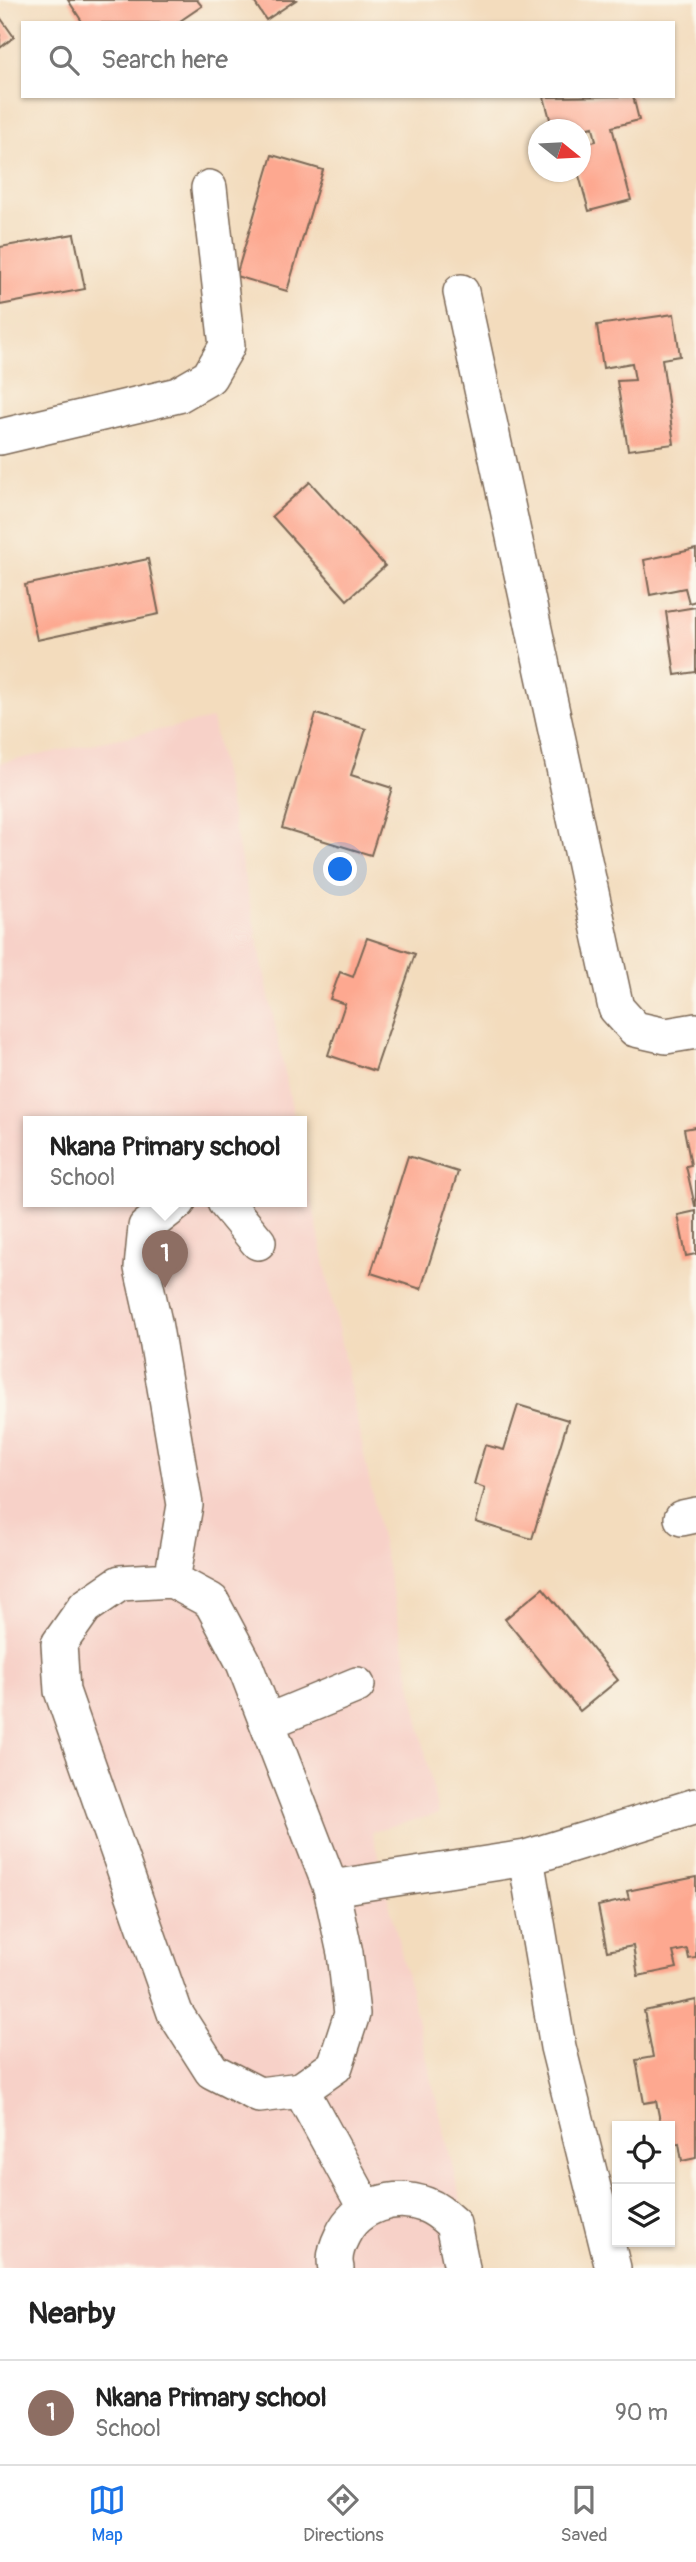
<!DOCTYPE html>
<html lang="en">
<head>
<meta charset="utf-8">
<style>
  body { margin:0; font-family:Pangolin,sans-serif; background:#f2f2f2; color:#222 }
  .controls { position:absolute; right:21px; bottom:21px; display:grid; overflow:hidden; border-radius:0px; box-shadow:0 2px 5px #0004 }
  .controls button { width:63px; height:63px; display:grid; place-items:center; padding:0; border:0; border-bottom:2px solid #e0e0e0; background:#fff; color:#222; font:35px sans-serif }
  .compass { position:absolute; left:528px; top:119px; width:63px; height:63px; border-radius:50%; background:#fff; box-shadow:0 2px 5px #0004; rotate:108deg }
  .you { position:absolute; left:341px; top:870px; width:24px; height:24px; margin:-18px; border:5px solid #fff; border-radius:50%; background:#1a73e8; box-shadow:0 0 0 10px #1a73e833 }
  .badge { display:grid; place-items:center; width:46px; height:46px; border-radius:50%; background:#1a73e8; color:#fff; font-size:23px; font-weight:700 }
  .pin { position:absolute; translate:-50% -58px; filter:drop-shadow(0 2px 4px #0008) }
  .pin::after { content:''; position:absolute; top:37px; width:24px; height:21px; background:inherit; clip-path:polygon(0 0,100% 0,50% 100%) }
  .popup { position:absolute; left:23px; top:1116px; width:284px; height:91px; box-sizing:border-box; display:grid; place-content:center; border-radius:0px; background:#fff; filter:drop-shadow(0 2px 5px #0005); font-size:23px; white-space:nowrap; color:#767676 }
  .popup b { font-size:26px; color:#222 }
  .popup::after { content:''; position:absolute; left:50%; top:100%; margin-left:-14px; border:14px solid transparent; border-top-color:#fff }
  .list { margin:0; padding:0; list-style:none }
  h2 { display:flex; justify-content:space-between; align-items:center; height:91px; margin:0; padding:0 28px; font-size:30px }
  h2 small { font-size:23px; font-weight:400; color:#767676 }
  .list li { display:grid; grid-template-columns:46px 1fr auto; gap:21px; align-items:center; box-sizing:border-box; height:105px; padding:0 28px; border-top:2px solid #e0e0e0 }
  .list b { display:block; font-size:26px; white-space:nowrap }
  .list p { margin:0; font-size:23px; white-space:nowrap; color:#767676 }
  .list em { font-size:23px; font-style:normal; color:#767676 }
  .icon { flex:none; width:38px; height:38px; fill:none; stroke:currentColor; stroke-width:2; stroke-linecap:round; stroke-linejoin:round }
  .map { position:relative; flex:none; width:696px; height:2268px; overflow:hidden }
  .search { position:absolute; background:#fff; box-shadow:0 2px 5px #0004; left:21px; right:21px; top:21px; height:77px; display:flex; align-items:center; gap:18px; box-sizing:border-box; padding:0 24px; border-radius:0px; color:#767676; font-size:26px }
  .sheet { height:196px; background:#fff }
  nav { display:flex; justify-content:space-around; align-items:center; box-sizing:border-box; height:98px; border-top:2px solid #e0e0e0; background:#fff; font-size:19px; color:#767676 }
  nav a { display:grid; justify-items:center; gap:4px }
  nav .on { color:#1a73e8 }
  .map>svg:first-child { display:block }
</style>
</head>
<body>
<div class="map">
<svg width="696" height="2268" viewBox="0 0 696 2268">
  <rect width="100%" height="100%" fill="#fbf7ec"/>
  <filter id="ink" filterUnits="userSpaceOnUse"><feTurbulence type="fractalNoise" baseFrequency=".0143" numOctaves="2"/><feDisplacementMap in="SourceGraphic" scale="14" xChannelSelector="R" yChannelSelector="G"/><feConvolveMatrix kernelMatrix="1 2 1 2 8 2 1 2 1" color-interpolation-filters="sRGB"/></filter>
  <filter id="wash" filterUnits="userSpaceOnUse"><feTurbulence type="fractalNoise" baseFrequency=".00686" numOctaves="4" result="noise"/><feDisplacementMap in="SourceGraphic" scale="28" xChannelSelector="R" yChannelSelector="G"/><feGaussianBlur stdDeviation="1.57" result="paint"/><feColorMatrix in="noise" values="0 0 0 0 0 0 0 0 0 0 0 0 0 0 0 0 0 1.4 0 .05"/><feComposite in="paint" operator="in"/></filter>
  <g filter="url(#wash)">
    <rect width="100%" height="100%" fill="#f3dcbd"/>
    <path fill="#f7d1c8" d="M212 719 295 1122H29V1202H302V1153L438 1814 372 1831 477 2268H0V763Z"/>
    <g id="blocks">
      <path fill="#fda890" d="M68 0H197L202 6 177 23H83Z
        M253 0H296L266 20Z
        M0 17 14 37 0 48Z
        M633 96 639 120 612 127 631 200 589 211 578 172H580V145L596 141 593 127 580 130H553L544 97Z
        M272 155 323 170 287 291 236 276Z
        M74 234 85 289 0 305V247Z
        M674 314 680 356 662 359 674 444 628 450 617 381 635 380 632 363 603 368 597 325Z
        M310 482 385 566 347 600 272 516Z
        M696 549V601L689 603 685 588 650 595 644 560Z
        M148 559 159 614 37 640 25 585Z
        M696 607V672L675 675 666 612Z
        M316 714 366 729 351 775 392 788 371 855 282 828Z
        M367 938 415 954 375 1071 328 1055 345 1004 330 999 340 972 353 977Z
        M696 1127V1206H695L686 1166 691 1165 684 1129Z
        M408 1156 458 1172 421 1289 371 1273Z
        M696 1211V1254L686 1256 678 1215Z
        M518 1405 568 1420 532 1539 476 1522 485 1488 474 1484 485 1445 504 1450Z
        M543 1588 618 1680 580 1711 505 1619Z
        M696 1877V1958L689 1959 687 1949 673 1952 677 1968 638 1976 633 1946 607 1951 598 1906 629 1899 627 1891Z
        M696 2000V2158L682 2161 679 2143 670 2145V2126H661L656 2101 644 2103 636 2060 653 2057 644 2011Z"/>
    </g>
  </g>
  <g filter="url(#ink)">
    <use href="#blocks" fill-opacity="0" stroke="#7b6856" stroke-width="2"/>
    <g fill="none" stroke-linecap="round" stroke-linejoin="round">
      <g stroke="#7b6856" stroke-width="38">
        <path id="minor" d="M461 292 616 1008 635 1029 666 1036 696 1031
          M0 437 178 395 209 377 227 346 209 188
          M225 1202 258 1242
          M682 1518 696 1515
          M172 1580 211 1601 244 1663 331 1888 345 1953 352 2014 335 2066 301 2090 259 2095 212 2071 175 2013 62 1691 59 1644 85 1607 120 1583Z
          M172 1580 185 1505 154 1322 142 1268 146 1227 178 1202
          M267 1722 357 1685
          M526 1858 558 2047 613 2268
          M331 1888 526 1858 696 1806
          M301 2090 366 2209
          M336 2268C333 2257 337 2246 342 2236 356 2205 395 2193 426 2205 437 2209 445 2217 453 2224L462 2268"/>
      </g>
      <use href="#minor" stroke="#fff" stroke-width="35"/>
    </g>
  </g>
</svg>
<div class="controls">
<button><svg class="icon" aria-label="locate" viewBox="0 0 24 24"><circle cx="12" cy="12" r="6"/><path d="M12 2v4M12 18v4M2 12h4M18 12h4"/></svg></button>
<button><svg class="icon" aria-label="layers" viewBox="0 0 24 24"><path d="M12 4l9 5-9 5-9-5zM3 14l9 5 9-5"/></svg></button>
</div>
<svg class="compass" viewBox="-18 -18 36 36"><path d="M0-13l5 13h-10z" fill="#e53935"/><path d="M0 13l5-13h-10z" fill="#767676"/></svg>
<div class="you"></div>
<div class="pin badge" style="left:165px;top:1288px;background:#8d6e63">1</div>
<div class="popup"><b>Nkana Primary school</b>School</div>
<div class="search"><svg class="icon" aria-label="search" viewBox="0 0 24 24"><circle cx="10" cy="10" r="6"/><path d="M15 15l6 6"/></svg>Search here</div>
</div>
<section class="sheet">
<h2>Nearby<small></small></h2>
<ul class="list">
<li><span class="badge" style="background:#8d6e63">1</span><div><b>Nkana Primary school</b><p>School</p></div><em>90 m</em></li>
</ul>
</section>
<nav>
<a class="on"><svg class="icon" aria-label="map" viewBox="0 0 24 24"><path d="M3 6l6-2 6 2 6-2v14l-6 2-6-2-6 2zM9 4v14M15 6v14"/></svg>Map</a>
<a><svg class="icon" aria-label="directions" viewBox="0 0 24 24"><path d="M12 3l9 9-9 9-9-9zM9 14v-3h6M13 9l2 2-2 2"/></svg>Directions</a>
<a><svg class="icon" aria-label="saved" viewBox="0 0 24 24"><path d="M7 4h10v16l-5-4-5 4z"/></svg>Saved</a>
</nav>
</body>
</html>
